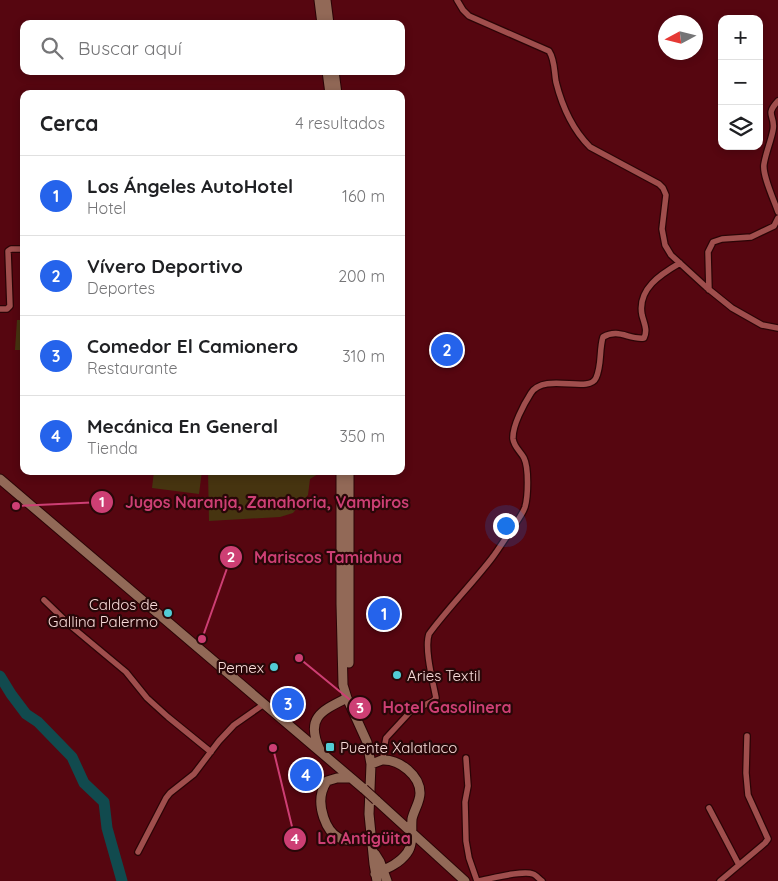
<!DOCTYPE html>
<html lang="es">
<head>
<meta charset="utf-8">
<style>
  body { margin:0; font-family:Quicksand,sans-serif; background:#f2f2f2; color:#202124 }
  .controls { position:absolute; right:15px; top:15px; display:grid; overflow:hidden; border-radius:10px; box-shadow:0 2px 8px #0003 }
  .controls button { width:45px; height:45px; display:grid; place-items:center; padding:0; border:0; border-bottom:1px solid #e0e0e0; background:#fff; color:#202124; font:25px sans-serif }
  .compass { position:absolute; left:658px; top:15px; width:45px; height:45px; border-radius:50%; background:#fff; box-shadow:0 2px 8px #0003; rotate:263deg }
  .you { position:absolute; left:505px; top:525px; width:18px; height:18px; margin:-12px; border:4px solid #fff; border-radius:50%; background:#1a73e8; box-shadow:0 0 0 8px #1a73e833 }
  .badge { display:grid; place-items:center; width:32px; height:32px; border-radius:50%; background:#2563eb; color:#fff; font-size:16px; font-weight:700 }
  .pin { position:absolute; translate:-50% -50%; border:2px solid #fff; box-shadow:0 1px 5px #0006 }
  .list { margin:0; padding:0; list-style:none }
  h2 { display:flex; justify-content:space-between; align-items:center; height:65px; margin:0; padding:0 20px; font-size:21px }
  h2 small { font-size:16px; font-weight:400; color:#757577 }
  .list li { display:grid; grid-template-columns:32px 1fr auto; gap:15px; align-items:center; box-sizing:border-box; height:80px; padding:0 20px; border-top:1px solid #e0e0e0 }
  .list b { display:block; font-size:19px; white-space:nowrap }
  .list p { margin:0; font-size:16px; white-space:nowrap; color:#757577 }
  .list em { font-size:16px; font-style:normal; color:#757577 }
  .icon { flex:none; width:28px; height:28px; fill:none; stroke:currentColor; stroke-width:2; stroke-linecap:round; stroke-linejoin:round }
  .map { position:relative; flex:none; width:778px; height:881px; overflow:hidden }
  .search { position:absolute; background:#fff; box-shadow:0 2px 8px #0003; left:20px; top:20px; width:385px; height:55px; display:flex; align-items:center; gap:12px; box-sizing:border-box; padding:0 18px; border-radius:10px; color:#757577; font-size:19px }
  .panel { position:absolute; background:#fff; box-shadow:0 2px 8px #0003; left:20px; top:90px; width:385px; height:385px; border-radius:10px }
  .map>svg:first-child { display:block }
</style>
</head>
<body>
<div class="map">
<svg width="778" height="881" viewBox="0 0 778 881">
  <rect width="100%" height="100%" fill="#560610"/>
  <path fill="#463410" d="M17 320H24V350H15Z
    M154 471H202L199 494 152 488Z
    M208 471H319L318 474 310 479 308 495 293 513 280 517 209 521Z"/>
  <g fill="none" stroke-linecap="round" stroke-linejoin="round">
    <path stroke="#114a4e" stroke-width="11" d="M0 676 11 694 26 714 38 722 72 757 84 783 104 802 107 828 122 881"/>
    <g stroke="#2b0406" stroke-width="8">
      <path id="minor" d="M457 0 463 10 469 16 549 51C555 60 554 71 556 82 562 106 572 129 590 147L659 184 663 188 666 195 662 229 665 245 671 255 706 287 732 308 762 325 778 328
        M778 101C764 116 776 115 773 130 771 141 766 152 764 164 762 175 774 200 778 212
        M709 290 708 252 713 242 722 239 751 237 774 226 778 218
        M0 309H7L10 306 8 251 11 249H24
        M44 600 72 627 126 672 147 698 168 717 211 752
        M466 758 468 786 465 802 466 841 469 858 477 881
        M383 760 384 749 386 738 410 712 433 701 436 698C433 682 424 648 429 634 448 608 472 584 492 558 498 550 503 542 509 533 514 525 522 516 525 507 528 497 529 468 524 458 521 452 514 447 513 439 512 426 524 404 531 393 545 372 589 394 596 378 602 365 599 350 603 337 619 328 629 340 644 338 648 330 644 323 642 315 637 289 661 274 680 263
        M709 808 739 865
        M138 852 166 798 170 793 194 774 219 741 234 725 264 704
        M478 881C490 879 522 870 533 874 536 875 539 879 542 881
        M720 881 765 843 768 839 748 795 746 773 747 736"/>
    </g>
    <g stroke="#2b0406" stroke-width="11">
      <path id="secondary" d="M319 0 322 24
        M326 0 329 24
        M327 71 330 94
        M334 71 337 94
        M341 471V604L343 685 347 698 367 742 371 764 369 814 374 864 377 881
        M0 479 364 789
        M349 663V471
        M320 750C305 718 321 711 347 698
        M371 764C375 763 379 761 382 760 400 759 420 776 420 793 420 802 414 810 412 819 411 830 414 844 407 853 399 864 386 869 375 874
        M350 778H337L327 781C325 784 323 788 322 792 318 806 325 831 339 838 350 843 360 840 371 838
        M376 800 465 881
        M375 854 380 862 387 881"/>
    </g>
    <use href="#minor" stroke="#a04e4d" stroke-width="5.5"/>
    <use href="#secondary" stroke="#926957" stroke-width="9"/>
    <g stroke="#2b0406" stroke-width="11" stroke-linecap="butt">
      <path id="secondary-bridge" d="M364 789 376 800"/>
    </g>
    <use href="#secondary-bridge" stroke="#926957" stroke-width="9"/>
  </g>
  <g fill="#52ccd5" stroke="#280708" stroke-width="2">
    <circle cx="168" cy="613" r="5"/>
    <circle cx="274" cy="667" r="5"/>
    <circle cx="397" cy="675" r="5"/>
    <rect x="325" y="742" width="10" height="10" rx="2.5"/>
  </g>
  <g text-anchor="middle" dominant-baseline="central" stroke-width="4.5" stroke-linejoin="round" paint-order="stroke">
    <g font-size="15" fill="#f9dcda" stroke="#280708" text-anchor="end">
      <text x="158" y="604">Caldos de<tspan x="158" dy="17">Gallina Palermo</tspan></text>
      <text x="264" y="667">Pemex</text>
      <text x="407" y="675" text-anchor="start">Aries Textil</text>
      <text x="340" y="747" text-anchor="start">Puente Xalatlaco</text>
    </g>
  </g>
  <path fill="none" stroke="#cd3f74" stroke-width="2" d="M16 506L102 502M202 639L231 557M299 658L360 708M273 748L295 839"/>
  <g fill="#cd3f74" stroke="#280708" stroke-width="2">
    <circle cx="16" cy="506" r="5"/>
    <circle cx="202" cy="639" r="5"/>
    <circle cx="299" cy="658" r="5"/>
    <circle cx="273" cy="748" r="5"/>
    <circle cx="102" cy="502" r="12"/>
    <circle cx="231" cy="557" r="12"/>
    <circle cx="360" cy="708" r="12"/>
    <circle cx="295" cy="839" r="12"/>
  </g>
  <g font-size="15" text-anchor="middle" font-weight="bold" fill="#fff">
    <text x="102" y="507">1</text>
    <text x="231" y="562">2</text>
    <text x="360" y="713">3</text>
    <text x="295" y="844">4</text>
  </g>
  <g font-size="16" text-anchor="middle" font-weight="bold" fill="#cd3f74" stroke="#280708" stroke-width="4.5" stroke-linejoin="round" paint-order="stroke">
    <text x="267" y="508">Jugos Naranja, Zanahoria, Vampiros</text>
    <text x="328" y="563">Mariscos Tamiahua</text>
    <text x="447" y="713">Hotel Gasolinera</text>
    <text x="364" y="844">La Antigüita</text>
  </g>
</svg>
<div class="controls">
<button>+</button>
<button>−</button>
<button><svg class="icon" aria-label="layers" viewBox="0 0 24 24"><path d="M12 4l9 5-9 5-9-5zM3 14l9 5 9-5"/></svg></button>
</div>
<svg class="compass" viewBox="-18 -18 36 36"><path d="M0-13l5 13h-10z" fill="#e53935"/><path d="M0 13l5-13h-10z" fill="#757577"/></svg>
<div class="you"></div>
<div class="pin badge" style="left:384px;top:614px">1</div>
<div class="pin badge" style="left:447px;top:350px">2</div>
<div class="pin badge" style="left:288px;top:704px">3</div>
<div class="pin badge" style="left:306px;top:775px">4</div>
<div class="search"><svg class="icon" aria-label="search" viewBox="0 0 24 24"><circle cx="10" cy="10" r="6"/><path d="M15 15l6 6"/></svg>Buscar aquí</div>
<section class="panel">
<h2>Cerca<small>4 resultados</small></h2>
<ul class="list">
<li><span class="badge">1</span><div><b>Los Ángeles AutoHotel</b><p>Hotel</p></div><em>160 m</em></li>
<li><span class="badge">2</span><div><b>Vívero Deportivo</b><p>Deportes</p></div><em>200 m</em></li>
<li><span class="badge">3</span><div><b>Comedor El Camionero</b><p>Restaurante</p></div><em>310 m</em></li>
<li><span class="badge">4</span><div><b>Mecánica En General</b><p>Tienda</p></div><em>350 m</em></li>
</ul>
</section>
</div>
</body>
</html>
